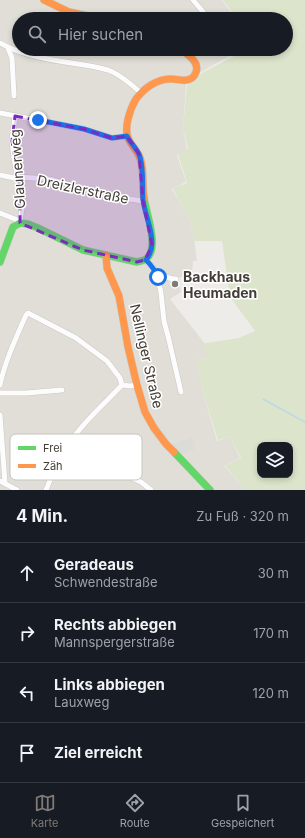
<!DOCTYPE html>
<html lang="de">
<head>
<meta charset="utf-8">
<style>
  body { margin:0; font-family:Inter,sans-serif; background:#242831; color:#f1f3f6 }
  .controls { position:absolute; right:12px; bottom:12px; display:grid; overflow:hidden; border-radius:8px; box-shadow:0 2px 6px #0003 }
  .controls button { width:36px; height:36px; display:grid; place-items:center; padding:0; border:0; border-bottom:1px solid #363941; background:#171b24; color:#f1f3f6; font:20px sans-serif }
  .stop { position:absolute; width:12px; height:12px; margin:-9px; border:3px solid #1a73e8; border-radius:50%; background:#fff }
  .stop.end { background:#1a73e8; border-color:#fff; box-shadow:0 1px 4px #0008 }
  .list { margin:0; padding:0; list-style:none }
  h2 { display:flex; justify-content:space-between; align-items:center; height:52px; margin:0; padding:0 16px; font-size:17px }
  h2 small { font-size:13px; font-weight:400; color:#9ea1a6 }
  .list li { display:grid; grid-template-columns:26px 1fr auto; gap:12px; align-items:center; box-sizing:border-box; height:60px; padding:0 16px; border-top:1px solid #363941 }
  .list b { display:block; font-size:15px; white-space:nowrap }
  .list p { margin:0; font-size:13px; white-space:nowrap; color:#9ea1a6 }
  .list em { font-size:13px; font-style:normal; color:#9ea1a6 }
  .icon { flex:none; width:22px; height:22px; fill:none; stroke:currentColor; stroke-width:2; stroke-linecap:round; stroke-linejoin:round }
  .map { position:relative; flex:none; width:305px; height:490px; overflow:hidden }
  .search { position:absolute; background:#171b24; box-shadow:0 2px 6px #0003; left:12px; right:12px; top:12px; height:44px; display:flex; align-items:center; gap:10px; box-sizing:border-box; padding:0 14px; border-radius:22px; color:#9ea1a6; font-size:15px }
  .sheet { height:292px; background:#171b24 }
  nav { display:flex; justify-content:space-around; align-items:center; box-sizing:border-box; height:56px; border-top:1px solid #363941; background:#171b24; font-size:11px; color:#9ea1a6 }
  nav a { display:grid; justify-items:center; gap:2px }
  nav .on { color:#7f7a75 }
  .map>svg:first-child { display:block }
</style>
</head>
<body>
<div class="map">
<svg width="305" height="490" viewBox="0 0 305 490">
  <rect width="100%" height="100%" fill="#eeece9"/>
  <path fill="#e1ded7" d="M0 0H222L236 19H19V49H242L199 73 186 84 183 128 187 150 177 155 186 182 172 189 192 224 190 226 193 231 197 261H193L192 275 177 278 181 292 170 299 205 344H201L210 358 197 359 203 393 217 441 230 437 240 458 224 466 246 490H0Z"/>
  <path fill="#dce5cb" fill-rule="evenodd" d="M223 0H305V490H246L225 466 241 458 230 437 218 440 203 393 197 359 210 358 200 344 239 338 255 331 230 297 222 241H194L193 231 190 226 192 224 178 199 173 188 187 183 178 154 188 149 183 128 187 85C193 83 197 80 200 74L238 54 244 49H286V19H237ZM260 445H290V475H260Z"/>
  <path fill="#dddbd9" d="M192 437 195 449 182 454 175 448 173 444Z"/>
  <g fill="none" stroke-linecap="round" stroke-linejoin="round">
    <path stroke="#bed8e8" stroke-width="1.5" d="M263 399 305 422"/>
    <g stroke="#cac8c5" stroke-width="6">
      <path id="street" d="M193 0 209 19
        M0 43C19 54 44 59 65 62 80 64 94 66 108 70 120 74 132 85 141 93
        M8 48 12 58 14 96
        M236 49 238 50
        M0 113 84 129 112 138 127 136
        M15 116 12 141 14 159 20 188 22 208 20 223
        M0 175 14 178 19 177 49 179 109 196 143 201
        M0 213 15 219 20 223
        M145 260 152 266 155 271 159 283 161 293 164 321 169 340 181 392
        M155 271C164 275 166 279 176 279
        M0 385C5 361 16 338 26 315L28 313 76 338 107 361 120 378 122 385
        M0 393H26L62 390
        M0 415 5 483
        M66 447 98 463 141 482 151 490
        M0 481 17 490
        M46 490C52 476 57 461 66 448 81 424 103 405 122 385L130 386 137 385"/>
    </g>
    <g stroke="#ccc8c1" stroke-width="8">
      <path id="fast" d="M0 262 13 227 20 223 28 224 38 228 83 250 137 262C140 261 144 261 146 259 160 249 146 212 144 198
        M174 452 210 490"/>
    </g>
    <g stroke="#ccc8c1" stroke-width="8">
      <path id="slow" d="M44 0 69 12 102 19
        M144 198C142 185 144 173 141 161 139 152 133 148 129 140 123 129 130 109 136 99 144 88 158 78 172 79 178 79 185 82 190 79 193 78 195 75 196 72 200 62 187 54 180 49
        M106 255 107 268 119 296 128 347 137 385 145 412 154 428 166 444 174 452"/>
    </g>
    <use href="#street" stroke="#fcfcfc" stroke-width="5"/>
    <use href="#fast" stroke="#63d668" stroke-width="7"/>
    <use href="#slow" stroke="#ff974d" stroke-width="7"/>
  </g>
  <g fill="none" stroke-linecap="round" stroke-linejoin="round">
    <path stroke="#1a73e8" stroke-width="5" d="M38 120 84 129 112 138 127 136C130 143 138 149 140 157 144 171 142 186 143 200 145 215 152 228 152 243 152 249 149 256 146 260 151 265 155 270 158 277"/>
  </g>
  <path fill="#7b2cbf" fill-opacity="0.2" stroke="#7b2cbf" stroke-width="3" stroke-dasharray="8 5" stroke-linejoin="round" d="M15 116 84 129 112 138 127 136 139 154 143 201 152 245 145 260 137 262 83 250 20 223V188L12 141Z"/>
  <circle fill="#7f7a75" stroke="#fff" stroke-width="1.5" cx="175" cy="284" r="4"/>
  <g text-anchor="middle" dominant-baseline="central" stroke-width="3" stroke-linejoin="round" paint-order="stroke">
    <g font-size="14" fill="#433d36" stroke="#fff">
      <text transform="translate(17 169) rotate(-94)">Glaunerweg</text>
      <text transform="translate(83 189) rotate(12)">Dreizlerstraße</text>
      <text transform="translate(147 356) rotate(77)">Nellinger Straße</text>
    </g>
    <g font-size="14" font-weight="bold" fill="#433d36" stroke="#fff" text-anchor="start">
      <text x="183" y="276">Backhaus<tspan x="183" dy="16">Heumaden</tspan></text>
    </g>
  </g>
  <rect x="10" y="434" width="132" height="46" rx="6" fill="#fff" stroke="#c7c5c3" stroke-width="1"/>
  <rect x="18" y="446" width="18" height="4" fill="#63d668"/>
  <rect x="18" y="464" width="18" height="4" fill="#ff974d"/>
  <g font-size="11" fill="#433d36">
    <text x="43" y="452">Frei</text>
    <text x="43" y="470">Zäh</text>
  </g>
</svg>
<div class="controls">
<button><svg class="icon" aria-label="layers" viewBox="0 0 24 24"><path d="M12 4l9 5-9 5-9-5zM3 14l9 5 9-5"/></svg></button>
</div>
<div class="stop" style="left:158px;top:277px"></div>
<div class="stop end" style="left:38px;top:120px"></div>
<div class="search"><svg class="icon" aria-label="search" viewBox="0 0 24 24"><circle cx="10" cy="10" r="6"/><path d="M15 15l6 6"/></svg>Hier suchen</div>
</div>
<section class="sheet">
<h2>4 Min.<small>Zu Fuß · 320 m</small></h2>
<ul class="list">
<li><svg class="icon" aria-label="ahead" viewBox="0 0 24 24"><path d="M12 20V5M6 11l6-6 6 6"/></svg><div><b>Geradeaus</b><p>Schwendestraße</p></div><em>30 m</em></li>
<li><svg class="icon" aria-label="right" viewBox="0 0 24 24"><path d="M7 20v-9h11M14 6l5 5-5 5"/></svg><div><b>Rechts abbiegen</b><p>Mannspergerstraße</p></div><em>170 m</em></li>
<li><svg class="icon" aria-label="left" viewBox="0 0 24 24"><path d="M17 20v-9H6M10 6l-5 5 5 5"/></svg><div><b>Links abbiegen</b><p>Lauxweg</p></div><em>120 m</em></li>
<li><svg class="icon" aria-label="arrive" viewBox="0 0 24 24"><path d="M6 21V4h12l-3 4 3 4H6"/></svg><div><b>Ziel erreicht</b></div></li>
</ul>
</section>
<nav>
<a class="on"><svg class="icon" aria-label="map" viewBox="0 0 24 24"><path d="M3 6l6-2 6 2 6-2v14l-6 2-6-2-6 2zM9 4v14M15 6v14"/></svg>Karte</a>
<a><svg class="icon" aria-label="directions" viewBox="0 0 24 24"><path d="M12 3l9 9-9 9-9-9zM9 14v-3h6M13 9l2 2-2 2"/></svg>Route</a>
<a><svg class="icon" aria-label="saved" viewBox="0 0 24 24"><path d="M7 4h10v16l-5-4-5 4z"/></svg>Gespeichert</a>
</nav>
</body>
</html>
